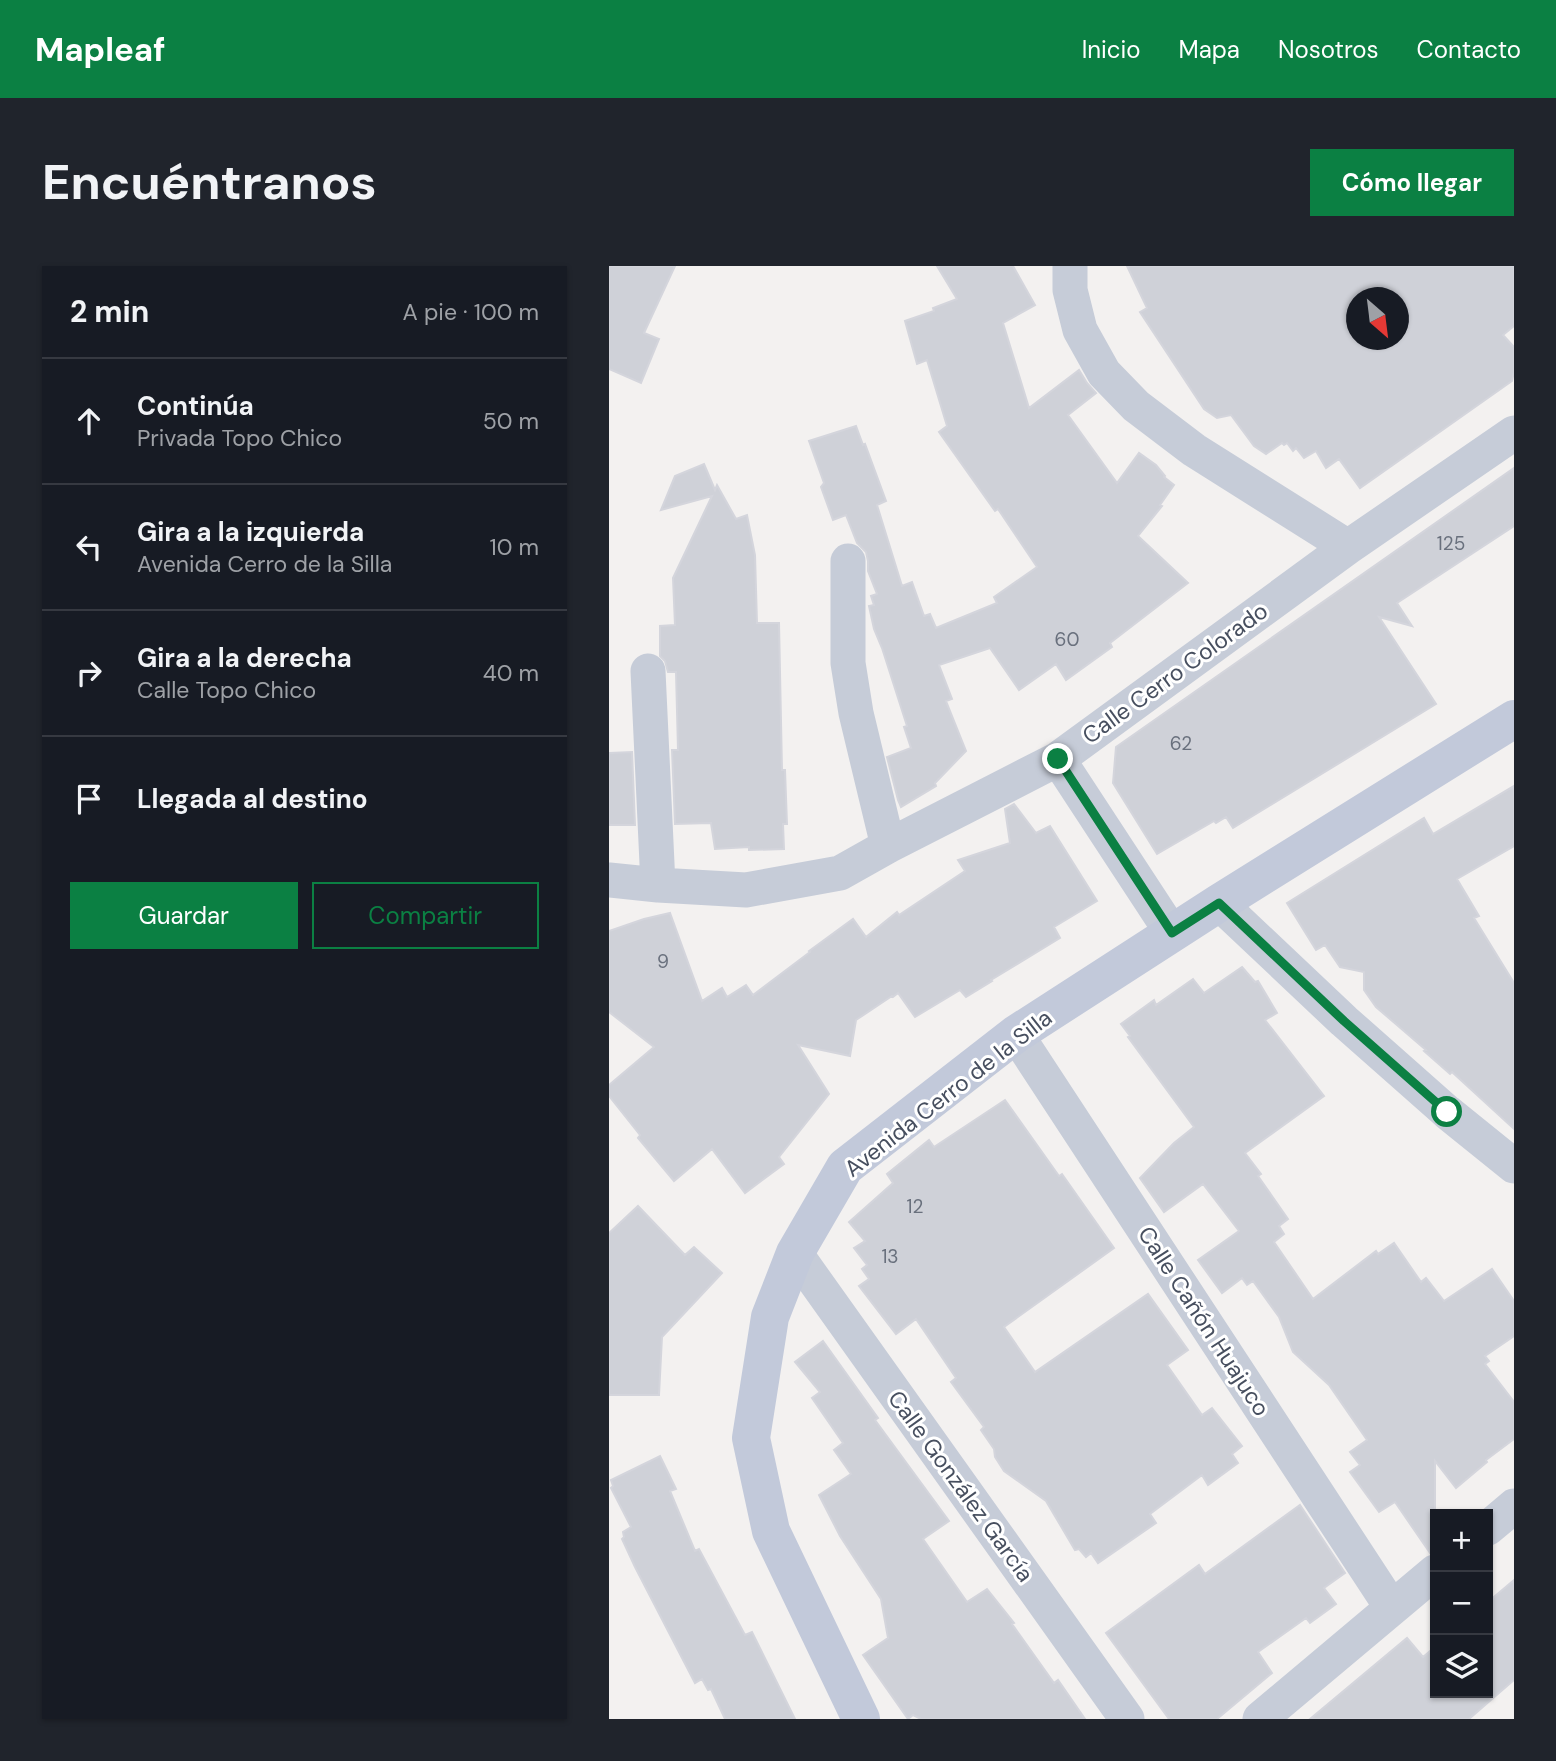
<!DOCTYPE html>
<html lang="es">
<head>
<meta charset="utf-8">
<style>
  body { margin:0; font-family:"DM Sans",sans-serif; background:#20242c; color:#f1f3f6 }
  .controls { position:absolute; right:21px; bottom:21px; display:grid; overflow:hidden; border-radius:0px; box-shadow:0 2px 5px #0004 }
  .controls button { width:63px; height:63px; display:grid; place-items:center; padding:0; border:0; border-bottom:2px solid #363941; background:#171b24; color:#f1f3f6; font:35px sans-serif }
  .compass { position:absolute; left:737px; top:21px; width:63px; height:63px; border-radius:50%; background:#171b24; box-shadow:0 2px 5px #0004; rotate:152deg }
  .stop { position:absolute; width:21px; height:21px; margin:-16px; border:5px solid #0b8043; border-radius:50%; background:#fff }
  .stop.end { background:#0b8043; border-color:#fff; box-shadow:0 2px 7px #0008 }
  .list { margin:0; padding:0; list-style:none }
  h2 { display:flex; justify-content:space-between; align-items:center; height:91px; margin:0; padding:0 28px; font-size:30px }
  h2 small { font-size:23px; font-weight:400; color:#9ea1a6 }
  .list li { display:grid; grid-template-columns:46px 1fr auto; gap:21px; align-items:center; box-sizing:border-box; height:126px; padding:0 28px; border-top:2px solid #363941 }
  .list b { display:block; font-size:26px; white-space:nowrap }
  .list p { margin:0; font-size:23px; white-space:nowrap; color:#9ea1a6 }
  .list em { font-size:23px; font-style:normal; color:#9ea1a6 }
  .actions { display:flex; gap:14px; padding:21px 28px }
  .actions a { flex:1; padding:16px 0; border:2px solid #0b8043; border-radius:0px; text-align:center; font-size:24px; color:#0b8043 }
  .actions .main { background:#0b8043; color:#fff }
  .icon { flex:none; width:38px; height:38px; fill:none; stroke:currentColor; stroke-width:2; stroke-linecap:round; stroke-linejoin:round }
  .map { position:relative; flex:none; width:905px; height:1453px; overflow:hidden; border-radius:0px }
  header { display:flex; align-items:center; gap:42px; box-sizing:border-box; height:98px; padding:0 35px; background:#0b8043; color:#fff }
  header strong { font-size:33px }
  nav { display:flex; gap:38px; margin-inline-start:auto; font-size:24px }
  .intro { display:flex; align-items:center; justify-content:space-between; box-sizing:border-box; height:168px; padding:0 42px }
  h1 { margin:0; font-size:49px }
  .button { padding:18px 32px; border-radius:0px; background:#0b8043; color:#fff; font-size:24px; font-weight:700 }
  main { display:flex; gap:42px; padding:0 42px }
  aside { flex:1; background:#171b24; border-radius:0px; box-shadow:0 2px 5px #0004 }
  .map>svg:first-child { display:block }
</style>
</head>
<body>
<header>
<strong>Mapleaf</strong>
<nav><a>Inicio</a><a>Mapa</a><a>Nosotros</a><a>Contacto</a></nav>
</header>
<div class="intro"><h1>Encuéntranos</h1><a class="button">Cómo llegar</a></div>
<main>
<aside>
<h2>2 min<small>A pie · 100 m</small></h2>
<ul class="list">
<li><svg class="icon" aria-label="ahead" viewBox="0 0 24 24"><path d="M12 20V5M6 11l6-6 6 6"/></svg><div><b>Continúa</b><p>Privada Topo Chico</p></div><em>50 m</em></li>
<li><svg class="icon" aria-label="left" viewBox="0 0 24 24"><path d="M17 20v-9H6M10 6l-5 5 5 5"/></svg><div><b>Gira a la izquierda</b><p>Avenida Cerro de la Silla</p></div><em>10 m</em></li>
<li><svg class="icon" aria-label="right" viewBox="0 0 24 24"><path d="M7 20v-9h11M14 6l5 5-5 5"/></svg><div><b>Gira a la derecha</b><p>Calle Topo Chico</p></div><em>40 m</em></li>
<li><svg class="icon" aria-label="arrive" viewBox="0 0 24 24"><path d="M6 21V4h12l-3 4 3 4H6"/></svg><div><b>Llegada al destino</b></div></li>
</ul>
<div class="actions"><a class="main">Guardar</a><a>Compartir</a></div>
</aside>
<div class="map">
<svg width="905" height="1453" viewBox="0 0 905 1453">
  <rect width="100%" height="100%" fill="#f3f1f0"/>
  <path fill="#cfd1d8" stroke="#d4d5dc" stroke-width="2" fill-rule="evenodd" d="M0 0H66L35 67 50 73 32 117 0 103Z
    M328 0H404L426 39 394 57 420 142 470 104 478 117 487 127 459 149 508 217 530 187 547 199 556 210 555 211 565 219 551 239 553 240 529 270 579 317 501 377 503 381 457 414 447 398 410 424 381 382 330 399 343 433 337 435 357 485 326 517 327 520 292 541 289 534 278 491 302 482 295 461 298 460 273 382 265 363 260 340 265 339 262 330 268 328 259 305V295L257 286 248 277 237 249 224 254 212 221 215 217 200 175 247 160 254 179 256 178 277 235 268 239 293 320 303 316 315 350 321 348 327 362 388 337 385 331 428 301 389 243 386 245 330 166 338 160 318 94 308 98 296 55 325 45 324 42 348 33Z
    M518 0H905V60L894 69 905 81V106L903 115 751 222 730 193 717 202 707 185 695 192 687 182 684 185 678 177 675 179 673 177 657 188 645 180 622 149 608 152 595 143 531 46 538 42ZM747 32H789V74H747Z
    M95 198 106 224 108 219 127 253 138 249 146 289 148 357H170L173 504H176L178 558H174L175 583 140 584V581L106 583 102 557 66 558 63 484H69L67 406H59L56 395 51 390V360L66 359 64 312 103 230 52 244 66 210Z
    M905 202V260L788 337 803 360 770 351 827 438 624 562 617 551 607 557 605 555 548 588 504 517 507 481Z
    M23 486 26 559H0V487Z
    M905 520V580L848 613 870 650 865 652 905 717V863L843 806 841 808 815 785 817 784 767 741 755 724V706L731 701 716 679 707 684 678 637 815 552 824 568Z
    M405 538 427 567 441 560 488 635 445 661 451 672 382 714 383 715 357 731 351 724 306 751 289 727 284 731 283 730 247 754 241 790 189 779 220 828 170 891 175 898 136 927 103 883 65 915 29 872 31 869 0 830V819L45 781 0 746V665L35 653 61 647 93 735 113 722 118 731 137 719 144 729 201 686 200 685 244 653 257 671 288 646 290 649 356 605 349 594 401 577 396 543Z
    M633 701 646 716 649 715 668 747 656 754 715 830 636 887 652 908 649 910 679 953 670 960 675 968 665 976 704 1033 767 985 769 988 785 977 812 1016 817 1012 835 1035 883 1003 905 1035V1070L876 1090 880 1095 876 1098 905 1136V1173L877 1194 878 1196 847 1222 826 1195V1286L821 1287 786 1236 770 1246 741 1206 751 1199 741 1186 758 1174 720 1119 684 1086 670 1051 644 1015 638 1019 633 1012 613 1027 589 994 630 965 594 918 555 946 531 912 565 877 585 861 519 771 521 770 512 758 545 734 547 739 584 713 595 727Z
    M396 834 450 910 453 908 505 982 395 1061 426 1106 539 1028 579 1084 558 1099 593 1149 603 1142 633 1180 623 1188 629 1197 599 1219 593 1209 541 1248 547 1257 489 1297 482 1287 477 1291 470 1283 466 1284 437 1235 395 1205 386 1191 385 1183 372 1164 375 1161 342 1116 347 1112 307 1053 287 1068 250 1020 260 1013 253 1003 258 999 245 982 256 975 240 956 284 917 278 908 320 874 325 881Z
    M29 940 76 989 85 981 113 1007 53 1071 50 1129H0V967Z
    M214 1075 269 1152 266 1154 340 1255 314 1273 358 1336 378 1323 405 1357 403 1358 445 1417 449 1414 476 1453H312L304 1449 299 1453 254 1389 279 1372 272 1333 231 1270 210 1229 242 1208 225 1184 234 1177 203 1132 211 1126 186 1096Z
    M51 1190 67 1223 61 1225 86 1285 90 1283 136 1369 143 1366 186 1453H116L102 1423 99 1424 93 1413 86 1417 26 1301 13 1273 15 1271 14 1266 22 1261 2 1222 4 1220 2 1214Z
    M691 1239 736 1307 715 1322 727 1338 701 1357 697 1352 649 1386 663 1407 608 1453H560L497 1367 590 1299 596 1308Z
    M905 1314V1414L860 1453H701L798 1372 814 1391 826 1381V1427H879V1336Z"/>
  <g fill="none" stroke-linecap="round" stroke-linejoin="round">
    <path stroke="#c6ccd8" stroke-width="35" d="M461 0V24L471 64 495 107 527 140 585 184 739 281
      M239 295V397L247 447 279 580
      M39 405 49 619
      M449 493 563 667
      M0 614 49 619 137 624 231 607 279 580 449 493 739 281 905 167
      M610 637 735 755 838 846 905 900
      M407 768 783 1342
      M186 987 518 1453
      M879 1262 905 1240
      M651 1453 826 1306"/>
    <path stroke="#c2c9da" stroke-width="38" d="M252 1453 162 1265 142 1172 161 1051 186 987 236 901 407 768 610 637 905 453"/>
  </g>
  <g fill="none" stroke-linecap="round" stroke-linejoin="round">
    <path stroke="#0b8043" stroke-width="9" d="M449 493 563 667 610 637 735 755 838 846"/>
  </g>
  <g text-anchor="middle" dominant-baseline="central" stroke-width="6" stroke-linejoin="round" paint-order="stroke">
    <g font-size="19" fill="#69707d">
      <text x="842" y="277">125</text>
      <text x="458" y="373">60</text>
      <text x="572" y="477">62</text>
      <text x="54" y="695">9</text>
      <text x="306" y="940">12</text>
      <text x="281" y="990">13</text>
    </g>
    <g font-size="23" fill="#474f5f" stroke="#fff">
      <text transform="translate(566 407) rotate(-36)">Calle Cerro Colorado</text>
      <text transform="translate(339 827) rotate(-38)">Avenida Cerro de la Silla</text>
      <text transform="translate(595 1055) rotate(57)">Calle Cañón Huajuco</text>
      <text transform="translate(352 1220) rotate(54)">Calle González García</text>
    </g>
  </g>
</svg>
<div class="controls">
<button>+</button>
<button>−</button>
<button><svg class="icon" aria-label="layers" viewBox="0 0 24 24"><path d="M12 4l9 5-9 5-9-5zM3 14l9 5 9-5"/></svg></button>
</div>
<svg class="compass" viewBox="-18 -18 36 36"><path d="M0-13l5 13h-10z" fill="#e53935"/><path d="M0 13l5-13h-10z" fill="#9ea1a6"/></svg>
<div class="stop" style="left:838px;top:846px"></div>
<div class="stop end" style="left:449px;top:493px"></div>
</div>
</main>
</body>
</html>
